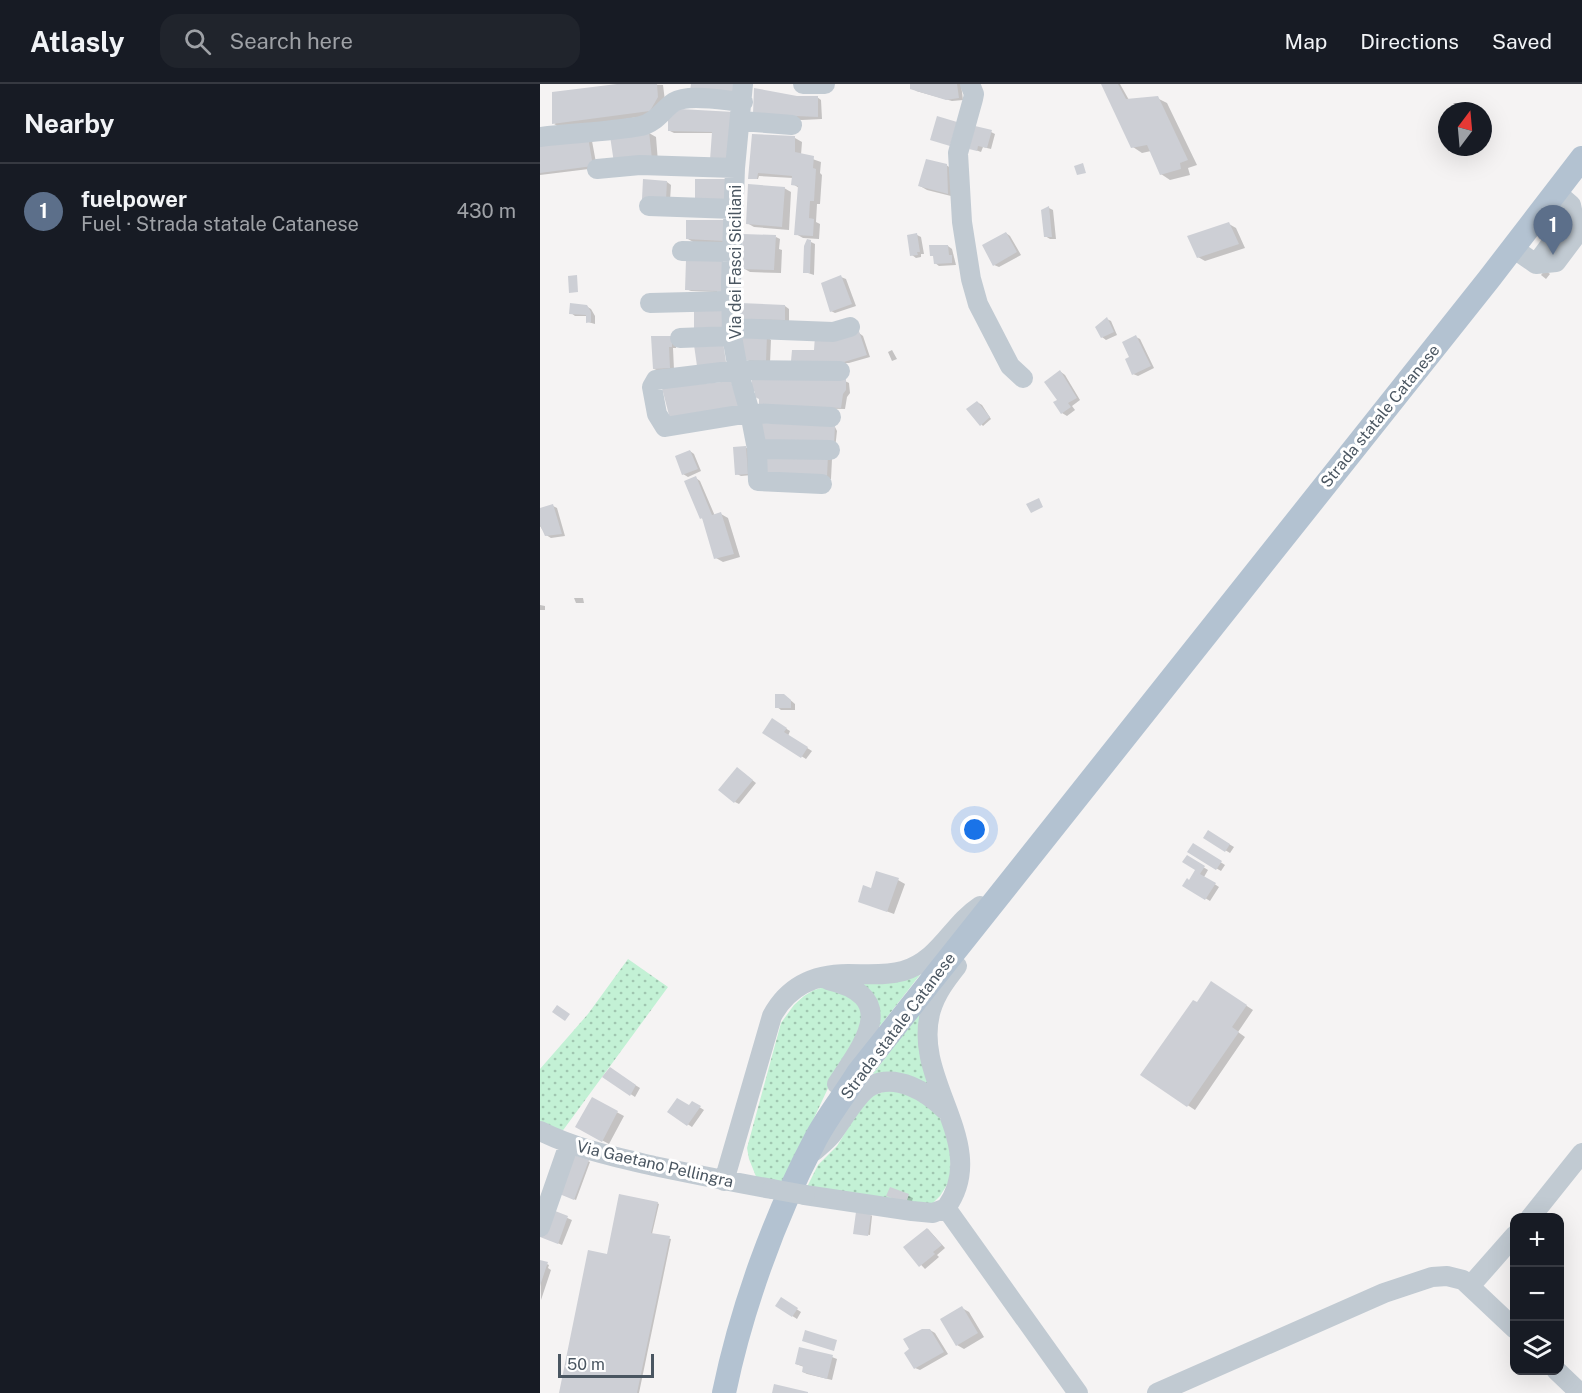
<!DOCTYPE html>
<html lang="en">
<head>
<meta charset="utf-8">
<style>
  body { margin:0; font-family:"Public Sans",sans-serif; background:#20242c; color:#f1f3f6 }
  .controls { position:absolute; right:18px; bottom:18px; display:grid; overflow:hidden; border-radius:12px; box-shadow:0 6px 24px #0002 }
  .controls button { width:54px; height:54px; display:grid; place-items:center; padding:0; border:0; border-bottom:2px solid #363941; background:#171b24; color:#f1f3f6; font:30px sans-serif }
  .compass { position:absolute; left:898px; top:18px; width:54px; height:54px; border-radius:50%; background:#171b24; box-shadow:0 6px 24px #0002; rotate:16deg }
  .scale { position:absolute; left:18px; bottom:15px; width:96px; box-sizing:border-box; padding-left:6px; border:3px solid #4a5661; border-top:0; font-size:16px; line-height:21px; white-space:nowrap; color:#4a5661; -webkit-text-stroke:4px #fff; paint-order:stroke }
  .you { position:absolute; left:435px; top:746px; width:21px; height:21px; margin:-15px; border:4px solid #fff; border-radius:50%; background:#1a73e8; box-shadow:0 0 0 9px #1a73e833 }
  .badge { display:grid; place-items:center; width:39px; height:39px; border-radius:50%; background:#b45309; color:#fff; font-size:20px; font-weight:700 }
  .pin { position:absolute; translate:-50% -50px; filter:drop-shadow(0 2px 3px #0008) }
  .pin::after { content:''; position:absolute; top:32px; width:21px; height:18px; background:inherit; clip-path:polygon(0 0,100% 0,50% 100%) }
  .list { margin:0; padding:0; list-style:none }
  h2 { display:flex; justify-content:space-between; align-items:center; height:78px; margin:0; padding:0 24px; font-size:26px }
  h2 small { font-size:20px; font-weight:400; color:#9ea1a6 }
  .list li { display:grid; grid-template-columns:39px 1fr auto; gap:18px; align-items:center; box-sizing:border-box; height:96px; padding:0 24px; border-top:2px solid #363941 }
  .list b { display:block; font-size:22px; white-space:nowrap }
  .list p { margin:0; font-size:20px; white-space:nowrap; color:#9ea1a6 }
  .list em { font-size:20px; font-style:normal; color:#9ea1a6 }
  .icon { flex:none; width:33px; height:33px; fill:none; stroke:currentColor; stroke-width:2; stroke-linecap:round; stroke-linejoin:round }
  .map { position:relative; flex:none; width:1042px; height:1309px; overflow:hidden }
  header { display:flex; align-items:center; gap:36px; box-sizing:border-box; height:84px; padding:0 30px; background:#171b24; border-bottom:2px solid #363941 }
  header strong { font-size:28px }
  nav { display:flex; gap:33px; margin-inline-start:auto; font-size:21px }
  .search { width:420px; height:54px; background:#20242c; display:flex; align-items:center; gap:15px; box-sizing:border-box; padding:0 21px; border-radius:18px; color:#9ea1a6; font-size:22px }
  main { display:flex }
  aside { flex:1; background:#171b24 }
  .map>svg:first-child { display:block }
</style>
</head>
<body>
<header>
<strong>Atlasly</strong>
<div class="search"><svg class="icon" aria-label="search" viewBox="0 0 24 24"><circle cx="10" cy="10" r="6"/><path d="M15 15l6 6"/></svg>Search here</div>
<nav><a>Map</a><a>Directions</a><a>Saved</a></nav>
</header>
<main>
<aside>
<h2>Nearby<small></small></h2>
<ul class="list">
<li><span class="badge" style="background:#5c6f8a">1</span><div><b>fuelpower</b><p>Fuel · Strada statale Catanese</p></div><em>430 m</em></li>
</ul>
</aside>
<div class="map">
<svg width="1042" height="1309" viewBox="0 0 1042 1309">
  <defs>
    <pattern id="grass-dots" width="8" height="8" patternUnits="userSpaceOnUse" patternTransform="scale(1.5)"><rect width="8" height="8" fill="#c3f1d5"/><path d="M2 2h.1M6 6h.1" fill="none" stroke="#a0c6b0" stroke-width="1.8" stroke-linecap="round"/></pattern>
  </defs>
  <rect width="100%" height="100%" fill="#f5f3f3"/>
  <path fill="url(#grass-dots)" d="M88 875 128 903 21 1049 0 1038V985L48 930Z
    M383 887 340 942H338C341 922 334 909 319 897Z
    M288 902 311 907 327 937 290 1000 242 1102 219 1100 209 1075 207 1064 241 939 254 921 264 912 274 906Z
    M384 923 394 1001 330 994Z
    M356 1004 388 1015 403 1039 411 1064 410 1096 400 1112 392 1120 265 1107 278 1081 297 1062 327 1013Z"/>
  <path fill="#0003" d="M89 0 123 1 125 17 117 30 23 45 14 40Z
    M371 0H421L423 16 412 17 376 7Z
    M563 0H580L589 16 617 14 627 19 657 81 648 84 650 91 630 96 621 90 611 67 602 69 593 63Z
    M256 13H277L281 16 282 35 262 36 221 34Z
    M194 30 173 49H134L130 47Z
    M451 48 455 50 451 65 443 63 441 68 430 64Z
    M109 49 116 53 118 78 82 82Z
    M255 54 262 58 261 71 281 78 280 89 282 91 280 120H277L276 138 280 140 279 155 263 154 256 150 259 104 253 100V94L219 92 218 95H211Z
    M52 57 57 84 0 91V62Z
    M406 81 414 86 415 113 387 106 380 102Z
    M127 98 131 101 130 117 108 116Z
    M244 104 251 108 249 146 214 143 207 139Z
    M509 124 513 126 516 155H510L505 152 503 127Z
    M148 137 190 160 155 159 148 155Z
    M689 140 696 144 705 164 665 177 658 173Z
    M466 149 470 152 481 171 459 183 454 181Z
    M377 151 381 153 384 170H381V173L376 174 372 171Z
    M236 153 240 155 239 165 242 166 241 189 210 188 203 184Z
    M271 158 275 160 274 191 265 188Z
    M408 162 412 165 416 181 399 182 395 179Z
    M182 178 177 208 151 207 146 205Z
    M1005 186 1010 190 1006 195 1001 191Z
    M301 193 306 195 316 222 295 229 291 227Z
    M46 222 51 225 55 232V240L48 238V232H35L31 229Z
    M245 222 249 225V238L205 236Z
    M567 235 571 237 577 251 566 256 562 253Z
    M319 249 323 252 330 273 309 279H257L276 267Z
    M227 253 231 256 230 279 211 278 206 275Z
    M596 253 600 255 614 284 598 292 593 290 591 274Z
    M112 254 136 256V264H133L134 286 119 287 114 285Z
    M352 266 357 275 352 277 348 268Z
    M521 288 525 291 540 316 532 322 535 326 527 332 522 329 515 319 519 316Z
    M305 297 309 299 310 309 307 313 305 325 225 323Z
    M437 318 442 321 451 335 443 342 428 326Z
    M295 343 297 347 295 365 251 363Z
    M205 363 210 366 212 391 201 392 197 390Z
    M150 367 154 370 161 387 148 393 143 390Z
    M288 373 292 375 291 395 229 392Z
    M156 394 160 397 175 432 181 430 188 434 200 473 183 478 176 474 164 435 161 434Z
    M13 422 17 424 25 452 11 454 6 451 0 442V426Z
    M34 514H43L44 519H36Z
    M0 521 5 522V526H0Z
    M248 614 255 620V626H241L237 623Z
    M232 636 250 647 248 652 272 667 266 675 224 649Z
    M201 687 216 699 199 720 195 718Z
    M669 748 694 763 690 769 665 754Z
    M654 761 685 781 681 787 649 768Z
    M647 773 668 786 664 793 679 803 670 817 644 801 650 797 657 786Z
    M358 796 365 800 354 830 319 817 331 806Z
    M678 903 713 926 698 948 705 953 655 1026 602 991Z
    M70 985 100 1004 95 1013 65 993Z
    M52 1015 84 1032 69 1060 37 1043Z
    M153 1019 164 1026 152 1043 129 1028 150 1023Z
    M32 1071 50 1078 36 1116 19 1109Z
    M351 1105 373 1114 371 1120Z
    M117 1119 119 1120 112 1150 131 1155 99 1309H20L68 1172Z
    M11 1127 32 1136 22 1161 6 1154Z
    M331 1131 332 1132 330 1151 315 1149Z
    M388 1145 405 1164 397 1171 399 1173 385 1185 365 1164Z
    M0 1177 9 1181 8 1184 11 1186 1 1216Z
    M241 1215 261 1228 257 1235 237 1222Z
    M422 1224 429 1228 444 1253 424 1265 417 1261Z
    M390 1246 395 1249 408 1270 380 1286 375 1284Z
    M292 1273 297 1275 292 1296 267 1290 263 1288 264 1283 256 1280Z"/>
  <path fill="#cdcfd5" d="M77 0H117L118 13 110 27 12 40V8Z
    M151 0H196L195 9 150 7Z
    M370 0H417L419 14 406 16 370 5Z
    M561 0H578L586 15 618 12 648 76 640 79 641 85 620 91 607 61 591 64Z
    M214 4 257 12H278V33L213 30Z
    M140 25 194 28 191 77 170 76 172 48 128 47V35Z
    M397 32 417 38 410 62 390 56Z
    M435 42 452 46 447 64 438 62 437 67 429 65Z
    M109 47 112 75 74 79 70 52Z
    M212 50 255 52V68L274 72 273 84 276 85 274 117H270L269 134 274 135 273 152 254 151 258 102 251 101 252 92 218 89 217 95H208Z
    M48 53 53 82 0 89V61Z
    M386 75 407 80 408 110 378 102Z
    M543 79 546 89 537 91 534 82Z
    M103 95 127 97 126 116 102 115Z
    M155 95H187V116H155Z
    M208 100 245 103 242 143 206 140Z
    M509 122 512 153H504L501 126Z
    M146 136H185L184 157 146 155Z
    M689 138 699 160 657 174 647 152Z
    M466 148 477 168 453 182 442 161Z
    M377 149 380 168H377L378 171 370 172 367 151Z
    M203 150 236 151 234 186 201 185Z
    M267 155 271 156 270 189H263L264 162Z
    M389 161H408L409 171H412V179L394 180 393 172H390Z
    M146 176H183L185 209 176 210 177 207 145 206Z
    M37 191 38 208 29 209 28 192Z
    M301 191 312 220 290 228 281 199Z
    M30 219 47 221 51 228V238L46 239V231L29 230Z
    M200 219 245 221V236L200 235Z
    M154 226H182V248H154Z
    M567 233 574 248 561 254 555 243Z
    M319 247 327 271 304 278 251 277 252 266H274L275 252 297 253Z
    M200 251 227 252 226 277 205 276Z
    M596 251 611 282 592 291 585 275 589 273 582 258Z
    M111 252H132V263H129L130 284 113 285Z
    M183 258 186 278 157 282 154 261Z
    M520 286 537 314 528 319 531 323 521 330 513 318 517 316 504 298Z
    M212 293 306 295V306L303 310 301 324 219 321V315L215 313V308L212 305Z
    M191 297 200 325 130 335 122 304Z
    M437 317 450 333 440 342 426 325Z
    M222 339 295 342 294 362 222 359Z
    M206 362 208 390 195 391 193 363Z
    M150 366 158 385 142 391 135 372Z
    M222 370 288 371 287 393 223 391Z
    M156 392 172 431 181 428 194 470 174 475 162 434 160 435 144 397Z
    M499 414 503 423 491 429 486 420Z
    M13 420 22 450 5 452 0 441V424Z
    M235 610H244L251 616V624H235Z
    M232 634 247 644 244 648 268 663 261 674 222 649Z
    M197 683 213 696 194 719 178 706Z
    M668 746 690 760 685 768 663 754Z
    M653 759 682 777 676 786 647 768Z
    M647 771 665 782 660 790 676 799 665 816 642 802 647 794 649 796 655 786 642 778Z
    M336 787 359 794 347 828 318 818 323 801 331 804Z
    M671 897 707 921 692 943 699 948 647 1023 600 991 653 916 657 918Z
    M17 921 30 930 25 937 12 928Z
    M70 983 96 1001 90 1012 62 993Z
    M52 1013 78 1027 62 1058 35 1043Z
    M137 1014 149 1021 152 1017 161 1022 147 1042 127 1028Z
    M31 1070 49 1076 34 1116 17 1109Z
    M350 1103 369 1110 366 1119 346 1112Z
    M79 1110 118 1118 111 1149 130 1152 97 1309H19L48 1166 67 1170Z
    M10 1125 28 1132 18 1160 0 1153Z
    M316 1128 331 1130 328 1152 313 1150Z
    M387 1144 402 1161 393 1168 395 1170 379 1183 363 1163Z
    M0 1176 8 1178 0 1202Z
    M241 1213 258 1224 252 1233 235 1222Z
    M422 1222 438 1249 416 1262 400 1235Z
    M382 1245H390L404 1268 374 1285 364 1269 369 1265 363 1255Z
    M265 1246 297 1256 294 1267 262 1257Z
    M259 1263 293 1271 287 1295 262 1288 263 1282 255 1280Z
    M234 1300 268 1308V1309H232Z"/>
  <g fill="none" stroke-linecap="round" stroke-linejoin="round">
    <path stroke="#c1cad2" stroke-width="20" d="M203 0 195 84 191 199 192 252 198 286 210 329 217 365 218 397 282 400
      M263 0H285
      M430 0 434 10 433 15 418 69 422 138 431 195 438 220 470 282 483 294
      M201 37 252 41
      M0 53C33 49 68 48 101 42 117 38 122 26 134 18 149 9 186 17 203 18
      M57 85 100 81 195 84
      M109 122 194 125
      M973 164 996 180 1016 178 1037 150 1031 121 1016 108
      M142 167 192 168
      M996 180 1032 131
      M110 219 191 217
      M192 244 293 248 310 243
      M140 254 192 252
      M291 333 210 329 125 343 117 330 112 303 116 296 198 286 300 287
      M217 365 290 366
      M288 896C361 913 324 959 297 1000
      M0 1047C36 1065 75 1073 114 1082 153 1090 192 1098 232 1105
      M273 1068C280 1062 288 1056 293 1049 303 1036 317 1009 331 1002 356 989 388 1008 405 1026
      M184 1097 232 932C248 902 275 890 308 890 327 890 345 892 363 887 400 876 411 841 440 822
      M265 1111 372 1127 393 1129 406 1124
      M406 1124C452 1060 370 996 391 926 396 909 406 896 417 882
      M406 1124 538 1309
      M990 1134 1042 1069
      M0 1143 29 1060
      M931 1201 975 1151
      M1016 1286 1040 1309
      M617 1309 844 1209 892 1193 907 1192 923 1196 975 1245"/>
    <path stroke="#b3c2d1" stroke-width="24" d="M184 1309C201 1226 234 1134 274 1058 286 1034 304 1012 318 989L949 195 1042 74"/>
    <path stroke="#c1cad2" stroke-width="20" d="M232 1105 265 1111"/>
  </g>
  <g text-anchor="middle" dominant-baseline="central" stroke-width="6" stroke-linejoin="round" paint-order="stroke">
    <g font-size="16" fill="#4a5661" stroke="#fff">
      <text transform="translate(195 178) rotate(-90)">Via dei Fasci Siciliani</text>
      <text transform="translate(840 332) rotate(-51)">Strada statale Catanese</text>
      <text transform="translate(358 942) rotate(-53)">Strada statale Catanese</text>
      <text transform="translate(115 1080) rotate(13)">Via Gaetano Pellingra</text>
    </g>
  </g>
</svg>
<div class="controls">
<button>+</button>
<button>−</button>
<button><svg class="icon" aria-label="layers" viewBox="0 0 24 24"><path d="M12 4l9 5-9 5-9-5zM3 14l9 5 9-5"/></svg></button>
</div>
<svg class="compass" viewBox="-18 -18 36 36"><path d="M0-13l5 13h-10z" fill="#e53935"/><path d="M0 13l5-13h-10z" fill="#9ea1a6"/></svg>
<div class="scale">50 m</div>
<div class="you"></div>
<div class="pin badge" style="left:1013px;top:171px;background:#5c6f8a">1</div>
</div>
</main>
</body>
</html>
